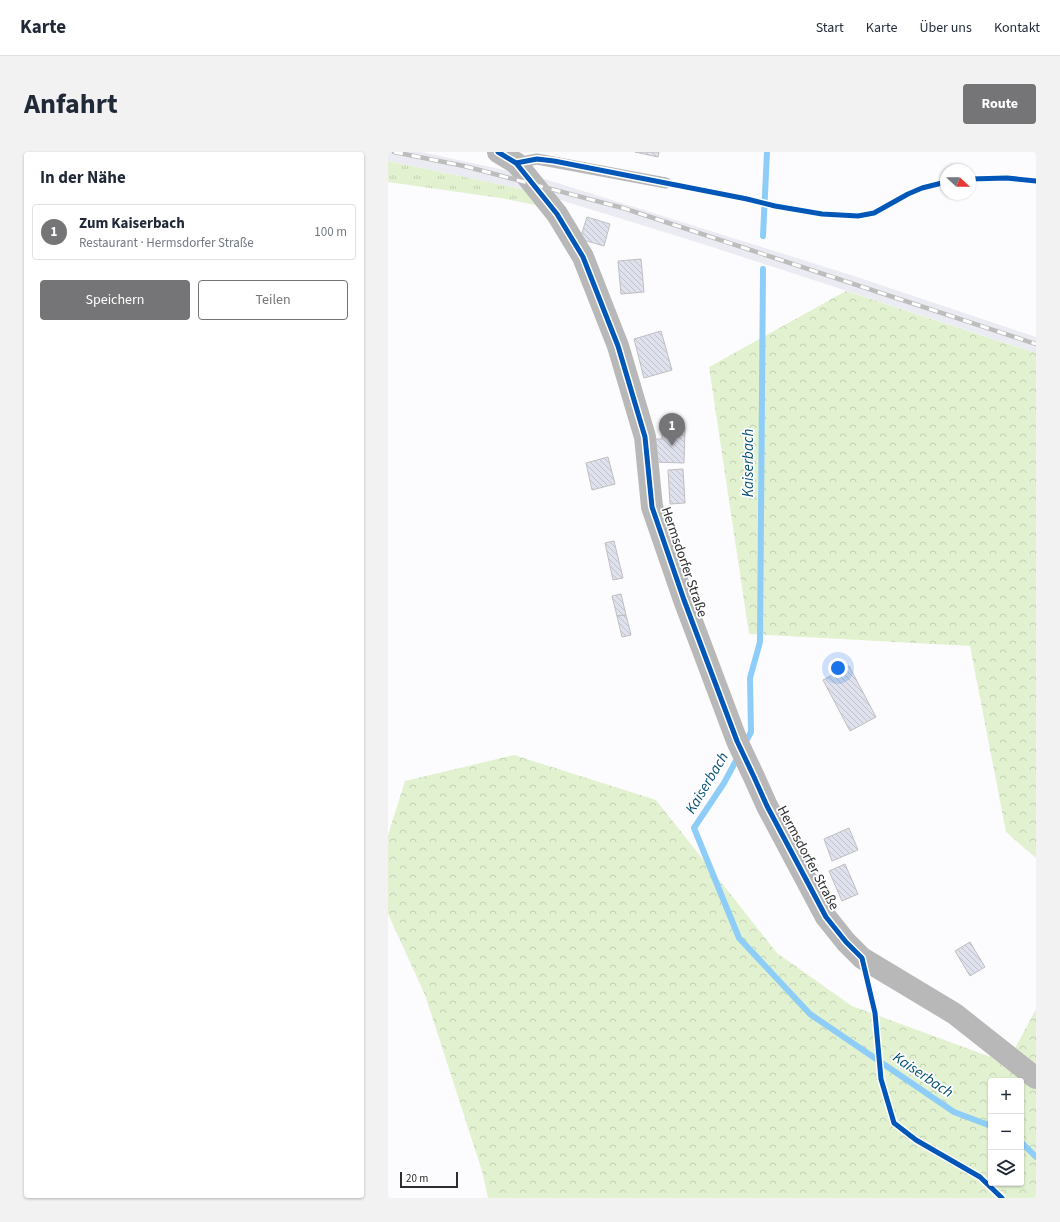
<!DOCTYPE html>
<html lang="de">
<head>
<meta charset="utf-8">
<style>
  body { margin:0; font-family:"Source Sans 3",sans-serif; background:#f2f2f3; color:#1f2937 }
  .controls { position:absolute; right:12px; bottom:12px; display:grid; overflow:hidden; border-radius:4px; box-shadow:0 1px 3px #0004 }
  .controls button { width:36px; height:36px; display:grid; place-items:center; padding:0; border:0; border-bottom:1px solid #e0e1e3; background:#fff; color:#1f2937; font:20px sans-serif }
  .compass { position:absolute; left:552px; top:12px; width:36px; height:36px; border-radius:50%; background:#fff; box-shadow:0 1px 3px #0004; rotate:112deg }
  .scale { position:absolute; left:12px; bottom:10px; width:58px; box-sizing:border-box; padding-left:4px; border:2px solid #2c2d2e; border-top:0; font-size:11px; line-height:14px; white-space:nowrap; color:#2c2d2e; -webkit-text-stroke:3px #fff; paint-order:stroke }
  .you { position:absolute; left:450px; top:516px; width:14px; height:14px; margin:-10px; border:3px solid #fff; border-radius:50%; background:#1a73e8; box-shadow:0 0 0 6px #1a73e833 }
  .badge { display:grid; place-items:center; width:26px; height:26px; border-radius:50%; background:#757577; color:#fff; font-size:13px; font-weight:700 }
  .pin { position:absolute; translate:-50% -33px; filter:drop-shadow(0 1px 2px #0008) }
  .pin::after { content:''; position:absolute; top:21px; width:14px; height:12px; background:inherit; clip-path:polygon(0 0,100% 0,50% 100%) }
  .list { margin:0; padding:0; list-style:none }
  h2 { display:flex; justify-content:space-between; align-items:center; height:52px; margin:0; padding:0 16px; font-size:17px }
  h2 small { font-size:13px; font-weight:400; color:#747a83 }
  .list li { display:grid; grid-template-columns:26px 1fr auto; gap:12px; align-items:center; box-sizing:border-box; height:56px; margin:0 8px 8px; padding:0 8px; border:1px solid #e0e1e3; border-radius:4px }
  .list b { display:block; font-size:15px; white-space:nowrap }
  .list p { margin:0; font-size:13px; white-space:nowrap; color:#747a83 }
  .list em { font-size:13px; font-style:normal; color:#747a83 }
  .actions { display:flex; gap:8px; padding:12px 16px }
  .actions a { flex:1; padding:9px 0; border:1px solid #757577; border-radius:4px; text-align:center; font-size:14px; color:#757577 }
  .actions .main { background:#757577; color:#fff }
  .icon { flex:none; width:22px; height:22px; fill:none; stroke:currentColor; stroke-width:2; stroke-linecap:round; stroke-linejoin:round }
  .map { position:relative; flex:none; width:648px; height:1046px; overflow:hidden; border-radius:4px }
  header { display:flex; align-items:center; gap:24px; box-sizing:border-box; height:56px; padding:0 20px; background:#fff; border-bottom:1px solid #e0e1e3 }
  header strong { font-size:19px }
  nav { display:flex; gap:22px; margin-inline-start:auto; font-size:14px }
  .intro { display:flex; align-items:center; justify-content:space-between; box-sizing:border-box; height:96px; padding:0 24px }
  h1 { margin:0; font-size:28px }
  .button { padding:10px 18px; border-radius:4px; background:#757577; color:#fff; font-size:14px; font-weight:700 }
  main { display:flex; gap:24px; padding:0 24px }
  aside { flex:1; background:#fff; border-radius:4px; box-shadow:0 1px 3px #0004 }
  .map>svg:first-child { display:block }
</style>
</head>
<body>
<header>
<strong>Karte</strong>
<nav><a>Start</a><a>Karte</a><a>Über uns</a><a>Kontakt</a></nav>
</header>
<div class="intro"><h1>Anfahrt</h1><a class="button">Route</a></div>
<main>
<aside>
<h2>In der Nähe<small></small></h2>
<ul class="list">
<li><span class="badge">1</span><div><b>Zum Kaiserbach</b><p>Restaurant · Hermsdorfer Straße</p></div><em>100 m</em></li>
</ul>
<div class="actions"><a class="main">Speichern</a><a>Teilen</a></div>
</aside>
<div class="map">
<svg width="648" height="1046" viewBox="0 0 648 1046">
  <defs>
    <pattern id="grass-tufts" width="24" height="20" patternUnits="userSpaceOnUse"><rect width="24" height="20" fill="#e2f2d0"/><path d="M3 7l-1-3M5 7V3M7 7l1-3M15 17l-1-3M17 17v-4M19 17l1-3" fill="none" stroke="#c2d0b3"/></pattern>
    <pattern id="forest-crowns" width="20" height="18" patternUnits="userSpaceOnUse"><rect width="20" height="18" fill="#e2f2d0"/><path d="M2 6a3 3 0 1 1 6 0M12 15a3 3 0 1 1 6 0" fill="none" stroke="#c2d0b3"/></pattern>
    <pattern id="building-back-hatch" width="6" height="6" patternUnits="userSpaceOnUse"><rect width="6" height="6" fill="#dfe2ec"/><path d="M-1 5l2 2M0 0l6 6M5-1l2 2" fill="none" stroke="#c0c2cb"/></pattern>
  </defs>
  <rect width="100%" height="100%" fill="#fcfcfe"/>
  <path fill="#ebecf3" d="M0 0H33L135 22 160 28 466 124 648 185V201L318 93 166 46 139 38 0 9Z"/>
  <path fill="url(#grass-tufts)" d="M0 9 139 38 152 54 112 46 0 30Z"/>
  <path fill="url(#forest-crowns)" fill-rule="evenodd" d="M458 139 648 201V706L618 680 582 494 361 482 321 215Z
    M126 603 268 648 389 801 464 854 630 915 624 902 648 857V1046H100L94 1019 37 843 0 762V683L17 629ZM603 929H633V1031H603Z"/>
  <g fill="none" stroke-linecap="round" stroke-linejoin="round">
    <path stroke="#8dcdf8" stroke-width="6" d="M375 84 379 0
      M356 593 363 580 362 526 372 490 375 117
      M351 603 336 631 306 676 351 786 422 862 566 960 603 974
      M633 990 648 1005"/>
  </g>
  <path fill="url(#building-back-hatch)" stroke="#bfbfc1" d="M247 0H271L270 5Z
    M199 65 222 72 216 94 192 87Z
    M253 107 256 140 233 142 230 109Z
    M273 179 284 218 256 226 246 187Z
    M274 274 297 275 296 311 267 310V287H274Z
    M220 305 227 332 204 338 198 311Z
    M295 317 297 351 282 352 280 318Z
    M226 389 235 426 225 428 217 391Z
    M233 442 238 463 229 464 224 444Z
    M238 463 243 483 234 485 229 464Z
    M461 514 488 565 462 579 435 528Z
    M461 676 470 698 444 709 436 687Z
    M457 712 470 742 454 749 441 719Z
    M582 790 597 815 582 824 567 799Z"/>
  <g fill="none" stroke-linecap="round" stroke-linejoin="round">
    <path stroke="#b8b8b8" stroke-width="11" d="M128 11 149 7 278 31"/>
    <path stroke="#b8b8b8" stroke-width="22" d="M110 0 128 11 169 62 195 105 230 194 257 285 264 355 296 448 349 589 366 625 379 654 438 765 458 790 474 806 567 862 648 926"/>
    <g stroke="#bdbdbe" stroke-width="4.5">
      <path id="rail" d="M6 0 76 14 235 56 648 192"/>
    </g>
    <use href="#rail" stroke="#fff" stroke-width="3" stroke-dasharray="9" stroke-linecap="butt"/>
    <g stroke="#fff" stroke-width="8">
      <path id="cycleway" d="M110 0 128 11 169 62 195 105 230 194 257 285 264 355 296 448 349 589 366 625 379 654 438 765 458 790 474 806 487 861 493 927 506 971 528 988 592 1025 614 1046
        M128 11 149 7 166 9 359 47 387 54 434 62 470 64 486 61 520 42 534 36 558 30
        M582 27 619 26 648 29"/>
    </g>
    <use href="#cycleway" stroke="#0057b8" stroke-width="5"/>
  </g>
  <g text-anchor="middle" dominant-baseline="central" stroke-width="3.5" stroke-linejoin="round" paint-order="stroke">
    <g font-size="14" fill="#2c2d2e" stroke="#fff">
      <text transform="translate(296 410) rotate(71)">Hermsdorfer Straße</text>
      <text transform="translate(420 706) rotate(62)">Hermsdorfer Straße</text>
    </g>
    <g font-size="15" font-style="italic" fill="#024e76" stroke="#fff">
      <text transform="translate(360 311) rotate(-90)">Kaiserbach</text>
      <text transform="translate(319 631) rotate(-59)">Kaiserbach</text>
      <text transform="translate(535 923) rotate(34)">Kaiserbach</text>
    </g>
  </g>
</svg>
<div class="controls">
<button>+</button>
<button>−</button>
<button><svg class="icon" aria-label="layers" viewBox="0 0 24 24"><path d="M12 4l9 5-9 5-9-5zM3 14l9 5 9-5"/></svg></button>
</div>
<svg class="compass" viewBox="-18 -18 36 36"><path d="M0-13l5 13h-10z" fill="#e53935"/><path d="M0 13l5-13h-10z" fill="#747a83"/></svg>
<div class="scale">20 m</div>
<div class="you"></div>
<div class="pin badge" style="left:284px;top:294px">1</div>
</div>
</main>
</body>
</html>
